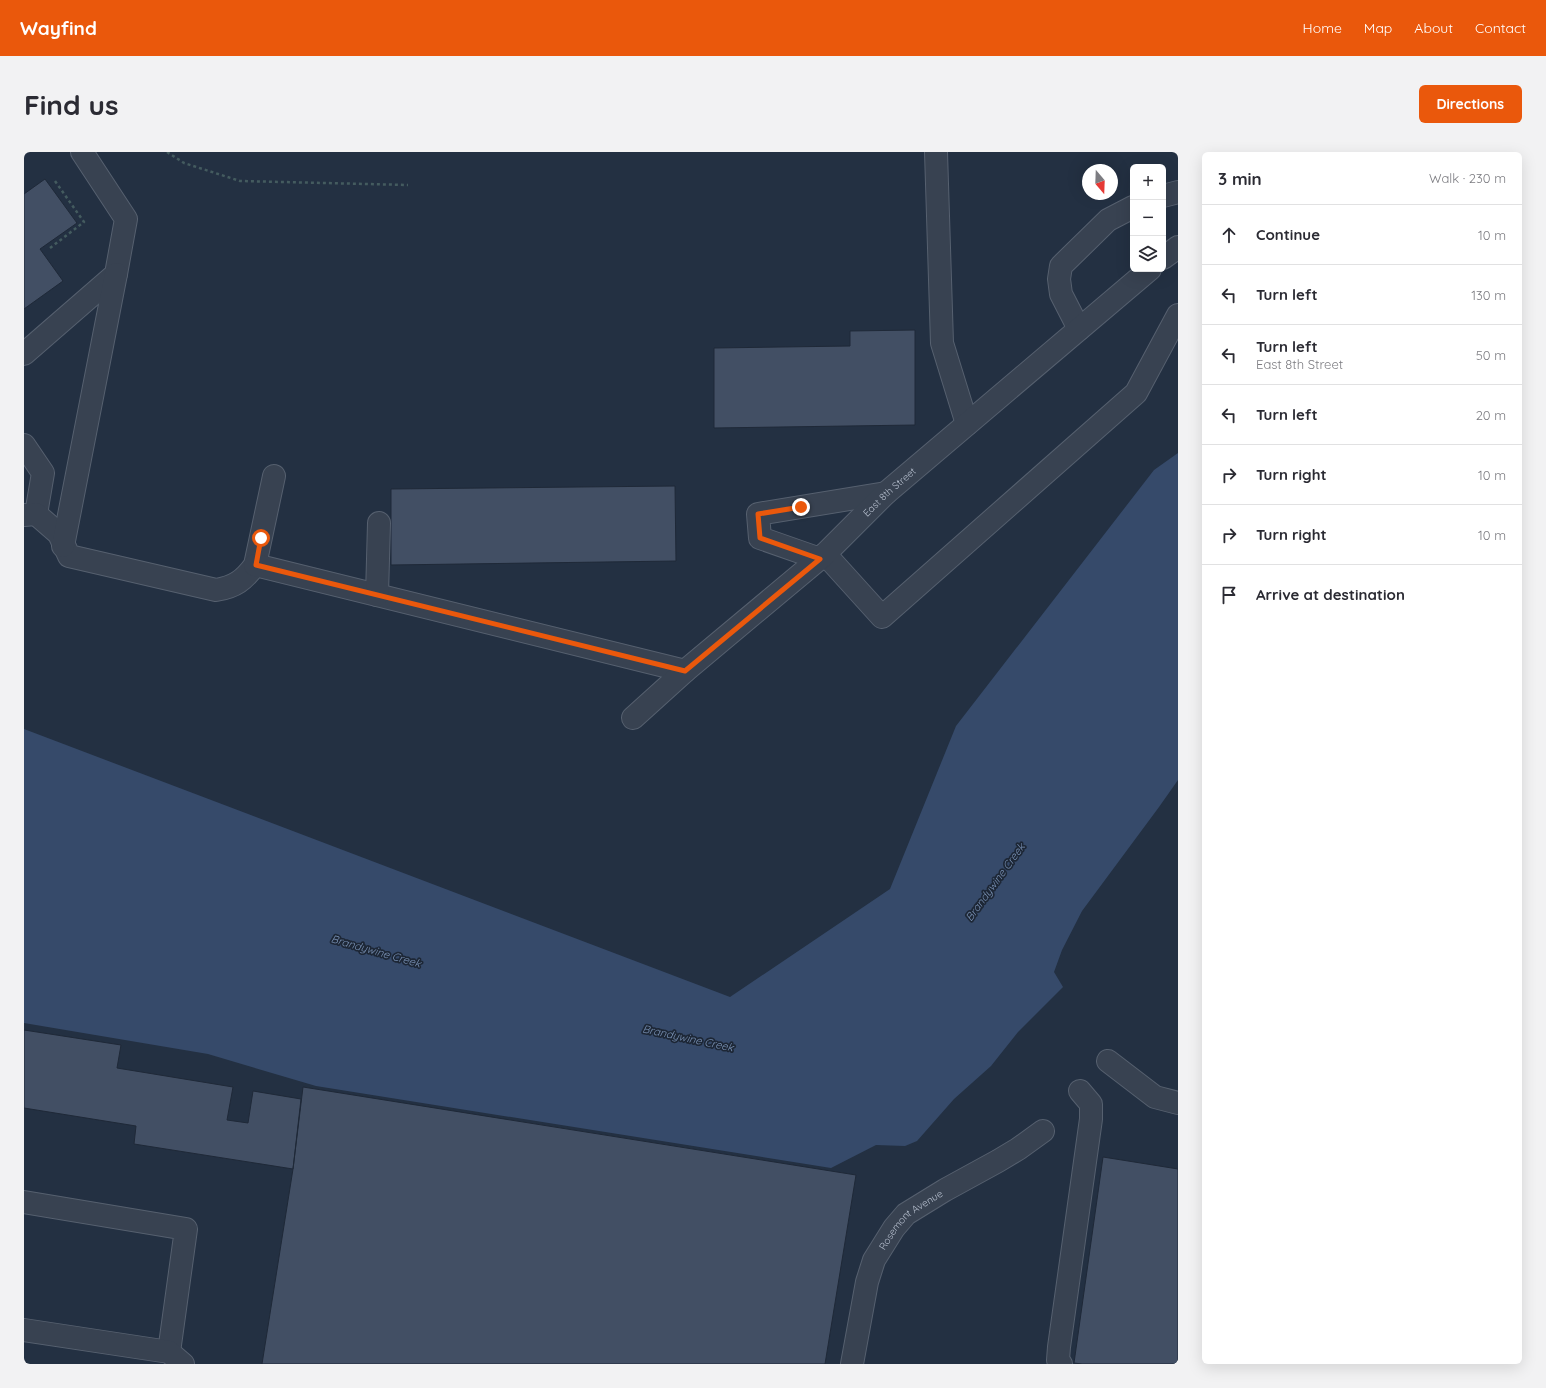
<!DOCTYPE html>
<html lang="en">
<head>
<meta charset="utf-8">
<style>
  body { margin:0; font-family:Quicksand,sans-serif; background:#f2f2f3; color:#2b2b33 }
  .controls { position:absolute; right:12px; top:12px; display:grid; overflow:hidden; border-radius:6px; box-shadow:0 4px 16px #0002 }
  .controls button { width:36px; height:36px; display:grid; place-items:center; padding:0; border:0; border-bottom:1px solid #e1e1e2; background:#fff; color:#2b2b33; font:20px sans-serif }
  .compass { position:absolute; left:1058px; top:12px; width:36px; height:36px; border-radius:50%; background:#fff; box-shadow:0 4px 16px #0002; rotate:161deg }
  .stop { position:absolute; width:12px; height:12px; margin:-9px; border:3px solid #ea580c; border-radius:50%; background:#fff }
  .stop.end { background:#ea580c; border-color:#fff; box-shadow:0 1px 4px #0008 }
  .list { margin:0; padding:0; list-style:none }
  h2 { display:flex; justify-content:space-between; align-items:center; height:52px; margin:0; padding:0 16px; font-size:17px }
  h2 small { font-size:13px; font-weight:400; color:#7c7c81 }
  .list li { display:grid; grid-template-columns:26px 1fr auto; gap:12px; align-items:center; box-sizing:border-box; height:60px; padding:0 16px; border-top:1px solid #e1e1e2 }
  .list b { display:block; font-size:15px; white-space:nowrap }
  .list p { margin:0; font-size:13px; white-space:nowrap; color:#7c7c81 }
  .list em { font-size:13px; font-style:normal; color:#7c7c81 }
  .icon { flex:none; width:22px; height:22px; fill:none; stroke:currentColor; stroke-width:2; stroke-linecap:round; stroke-linejoin:round }
  .map { position:relative; flex:none; width:1154px; height:1212px; overflow:hidden; border-radius:6px }
  header { display:flex; align-items:center; gap:24px; box-sizing:border-box; height:56px; padding:0 20px; background:#ea580c; color:#fff }
  header strong { font-size:19px }
  nav { display:flex; gap:22px; margin-inline-start:auto; font-size:14px }
  .intro { display:flex; align-items:center; justify-content:space-between; box-sizing:border-box; height:96px; padding:0 24px }
  h1 { margin:0; font-size:28px }
  .button { padding:10px 18px; border-radius:6px; background:#ea580c; color:#fff; font-size:14px; font-weight:700 }
  main { display:flex; gap:24px; padding:0 24px }
  aside { flex:1; background:#fff; border-radius:6px; box-shadow:0 4px 16px #0002 }
  .map>svg:first-child { display:block }
</style>
</head>
<body>
<header>
<strong>Wayfind</strong>
<nav><a>Home</a><a>Map</a><a>About</a><a>Contact</a></nav>
</header>
<div class="intro"><h1>Find us</h1><a class="button">Directions</a></div>
<main>
<div class="map">
<svg width="1154" height="1212" viewBox="0 0 1154 1212">
  <rect width="100%" height="100%" fill="#233042"/>
  <path fill="#364a6a" d="M1154 301V628L1135 655 1058 759 1038 798 1030 820 1039 835 994 880 967 914 930 947 893 989 881 994 852 993 807 1016 292 934 184 902 0 871V577L706 845 866 737 932 574 1130 318Z"/>
  <path fill="#424f64" stroke="#1f2938" d="M21 27 53 71 16 97 39 129 0 157V42Z
    M891 178V273L690 276V196L826 194V179Z
    M651 334 652 409 367 413V337Z
    M0 878 97 893 93 916 209 935 203 968 224 971 229 939 277 947 269 1017 110 992 112 974 0 956Z
    M279 935 832 1023 801 1212H238L269 1017Z
    M1079 1005 1154 1017V1212H1058L1050 1211Z"/>
  <g fill="none" stroke-linecap="round" stroke-linejoin="round">
    <g stroke="#56606f" stroke-width="24">
      <g id="minor">
        <path d="M912 0 918 191 943 272"/>
        <path d="M1139 44 1154 40"/>
        <path d="M1139 106 1154 95"/>
        <path d="M1055 177 1037 142 1035 127 1037 114 1084 68 1109 55"/>
        <path d="M0 202 92 122 102 67 58 0"/>
        <path d="M0 293 19 321 12 362 0 363"/>
        <path d="M12 362 35 382 45 404 192 438C211 435 220 428 231 413L250 324"/>
        <path d="M39 394 92 122"/>
        <path d="M801 402 858 465 1112 241 1154 163"/>
        <path d="M796 407 736 386 734 362 862 341"/>
        <path d="M231 413 661 519"/>
        <path d="M353 443 355 371"/>
        <path id="s1" d="M609 566 661 519 801 402 862 341 1126 117"/>
        <path d="M1084 909 1131 945 1154 951"/>
        <path d="M0 1050 162 1077 145 1200"/>
        <path d="M0 1178 145 1200 159 1212"/>
        <path id="s2" d="M828 1212 843 1130 850 1108 870 1076 882 1062 921 1038 974 1009 994 997 1019 979"/>
        <path d="M1037 1212 1034 1208 1035 1195 1067 967V952L1056 939"/>
      </g>
    </g>
    <path stroke="#445b5f" stroke-width="2.5" stroke-dasharray="3 3" stroke-linecap="butt" d="M143 0 160 11 216 29 384 33
      M26 96 60 70 31 29"/>
    <use href="#minor" stroke="#384251" stroke-width="22"/>
  </g>
  <g fill="none" stroke-linecap="round" stroke-linejoin="round">
    <path stroke="#ea580c" stroke-width="5" d="M237 386 232 413 661 519 796 407 736 386 734 362 777 355"/>
  </g>
  <g text-anchor="middle" dominant-baseline="central" stroke-width="3.5" stroke-linejoin="round" paint-order="stroke">
    <g font-size="10" fill="#b4bdcc" stroke="#1d2736">
      <text stroke="none"><textPath href="#s1" startOffset="342">East 8th Street</textPath></text>
      <text stroke="none"><textPath href="#s2" startOffset="162">Rosemont Avenue</textPath></text>
    </g>
    <g font-size="11" font-style="italic" fill="#7a92b5" stroke="#1d2736">
      <text transform="translate(971 730) rotate(-54)">Brandywine Creek</text>
      <text transform="translate(352 799) rotate(16)">Brandywine Creek</text>
      <text transform="translate(664 886) rotate(12)">Brandywine Creek</text>
    </g>
  </g>
</svg>
<div class="controls">
<button>+</button>
<button>−</button>
<button><svg class="icon" aria-label="layers" viewBox="0 0 24 24"><path d="M12 4l9 5-9 5-9-5zM3 14l9 5 9-5"/></svg></button>
</div>
<svg class="compass" viewBox="-18 -18 36 36"><path d="M0-13l5 13h-10z" fill="#e53935"/><path d="M0 13l5-13h-10z" fill="#7c7c81"/></svg>
<div class="stop" style="left:237px;top:386px"></div>
<div class="stop end" style="left:777px;top:355px"></div>
</div>
<aside>
<h2>3 min<small>Walk · 230 m</small></h2>
<ul class="list">
<li><svg class="icon" aria-label="ahead" viewBox="0 0 24 24"><path d="M12 20V5M6 11l6-6 6 6"/></svg><div><b>Continue</b></div><em>10 m</em></li>
<li><svg class="icon" aria-label="left" viewBox="0 0 24 24"><path d="M17 20v-9H6M10 6l-5 5 5 5"/></svg><div><b>Turn left</b></div><em>130 m</em></li>
<li><svg class="icon" aria-label="left" viewBox="0 0 24 24"><path d="M17 20v-9H6M10 6l-5 5 5 5"/></svg><div><b>Turn left</b><p>East 8th Street</p></div><em>50 m</em></li>
<li><svg class="icon" aria-label="left" viewBox="0 0 24 24"><path d="M17 20v-9H6M10 6l-5 5 5 5"/></svg><div><b>Turn left</b></div><em>20 m</em></li>
<li><svg class="icon" aria-label="right" viewBox="0 0 24 24"><path d="M7 20v-9h11M14 6l5 5-5 5"/></svg><div><b>Turn right</b></div><em>10 m</em></li>
<li><svg class="icon" aria-label="right" viewBox="0 0 24 24"><path d="M7 20v-9h11M14 6l5 5-5 5"/></svg><div><b>Turn right</b></div><em>10 m</em></li>
<li><svg class="icon" aria-label="arrive" viewBox="0 0 24 24"><path d="M6 21V4h12l-3 4 3 4H6"/></svg><div><b>Arrive at destination</b></div></li>
</ul>
</aside>
</main>
</body>
</html>
